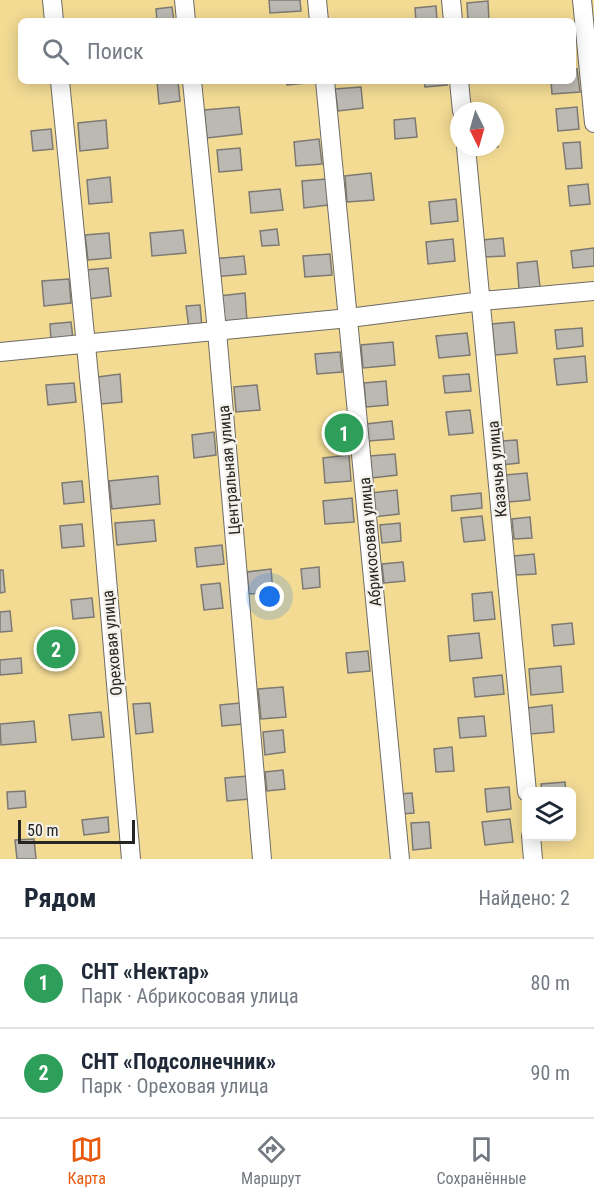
<!DOCTYPE html>
<html lang="ru">
<head>
<meta charset="utf-8">
<style>
  body { margin:0; font-family:"Roboto Condensed",sans-serif; background:#f6f6f7; color:#1f2937 }
  .controls { position:absolute; right:18px; bottom:18px; display:grid; overflow:hidden; border-radius:9px; box-shadow:0 3px 15px #0003 }
  .controls button { width:54px; height:54px; display:grid; place-items:center; padding:0; border:0; border-bottom:2px solid #e0e1e3; background:#fff; color:#1f2937; font:30px sans-serif }
  .compass { position:absolute; left:450px; top:102px; width:54px; height:54px; border-radius:50%; background:#fff; box-shadow:0 3px 15px #0003; rotate:175deg }
  .scale { position:absolute; left:18px; bottom:15px; width:117px; box-sizing:border-box; padding-left:6px; border:3px solid #262522; border-top:0; font-size:16px; line-height:21px; white-space:nowrap; color:#262522; -webkit-text-stroke:4px #f3f1e9; paint-order:stroke }
  .you { position:absolute; left:270px; top:597px; width:21px; height:21px; margin:-15px; border:4px solid #fff; border-radius:50%; background:#1a73e8; box-shadow:0 0 0 9px #1a73e833 }
  .badge { display:grid; place-items:center; width:39px; height:39px; border-radius:50%; background:#ea580c; color:#fff; font-size:20px; font-weight:700 }
  .pin { position:absolute; translate:-50% -50%; border:3px solid #fff; box-shadow:0 2px 6px #0006 }
  .list { margin:0; padding:0; list-style:none }
  h2 { display:flex; justify-content:space-between; align-items:center; height:78px; margin:0; padding:0 24px; font-size:26px }
  h2 small { font-size:20px; font-weight:400; color:#747a83 }
  .list li { display:grid; grid-template-columns:39px 1fr auto; gap:18px; align-items:center; box-sizing:border-box; height:90px; padding:0 24px; border-top:2px solid #e0e1e3 }
  .list b { display:block; font-size:22px; white-space:nowrap }
  .list p { margin:0; font-size:20px; white-space:nowrap; color:#747a83 }
  .list em { font-size:20px; font-style:normal; color:#747a83 }
  .icon { flex:none; width:33px; height:33px; fill:none; stroke:currentColor; stroke-width:2; stroke-linecap:round; stroke-linejoin:round }
  .map { position:relative; flex:none; width:594px; height:859px; overflow:hidden }
  .search { position:absolute; background:#fff; box-shadow:0 3px 15px #0003; left:18px; right:18px; top:18px; height:66px; display:flex; align-items:center; gap:15px; box-sizing:border-box; padding:0 21px; border-radius:9px; color:#747a83; font-size:22px }
  .sheet { height:258px; background:#fff }
  nav { display:flex; justify-content:space-around; align-items:center; box-sizing:border-box; height:84px; border-top:2px solid #e0e1e3; background:#fff; font-size:16px; color:#747a83 }
  nav a { display:grid; justify-items:center; gap:3px }
  nav .on { color:#ea580c }
  .map>svg:first-child { display:block }
</style>
</head>
<body>
<div class="map">
<svg width="594" height="859" viewBox="0 0 594 859">
  <rect width="100%" height="100%" fill="#f3f1e9"/>
  <path fill="#f3db94" fill-rule="evenodd" d="M0 0H594V859H0ZM21 21H573V81H21ZM459 111H495V147H459ZM526 792H572V836H526Z"/>
  <path fill="#bcb9b2" stroke="#7c7a73" stroke-width="1.5" d="M269 0H300L301 11 270 13Z
    M488 1 489 21H468L467 3Z
    M436 6 437 21H416L415 8Z
    M172 7 174 21H157L156 9Z
    M577 69 580 92 552 94 551 81H573V70Z
    M157 81H178L180 101 159 104Z
    M286 81H306V83L287 85Z
    M424 81H446L447 85 425 87Z
    M361 87 363 108 338 111 335 89Z
    M239 107 242 134 207 138 204 110Z
    M577 107 579 129 558 131 556 109Z
    M415 118 417 137 395 139 394 120Z
    M106 120 108 148 80 151 78 123Z
    M495 120 498 147 478 149V147H495Z
    M51 129 53 149 33 151 31 131Z
    M319 139 322 164 296 166 294 142Z
    M580 142 582 168 566 169 563 143Z
    M240 148 242 170 219 172 217 150Z
    M371 173 374 200 347 202 345 176Z
    M110 177 112 202 89 204 87 180Z
    M326 179 328 205 304 208 302 181Z
    M588 184 590 204 570 206 568 186Z
    M280 189 283 210 251 213 249 192Z
    M456 199 458 221 431 224 429 202Z
    M277 229 279 245 262 246 260 231Z
    M183 230 186 253 152 256 150 233Z
    M109 233 111 258 88 260 85 235Z
    M503 238 505 256 484 257 482 240Z
    M453 239 455 261 428 264 426 242Z
    M594 248V266L573 268 571 251Z
    M330 254 332 275 305 277 303 256Z
    M244 256 246 274 214 277 212 259Z
    M537 261 540 287 519 289 517 263Z
    M108 268 111 296 89 299 86 270Z
    M69 279 71 303 44 306 42 281Z
    M245 293 247 322 222 324 219 296Z
    M200 305 202 327 189 328 186 306Z
    M71 322 73 339 51 341 50 324Z
    M514 322 517 353 495 355 492 324Z
    M582 328 583 346 557 349 555 330Z
    M467 333 470 355 439 358 436 336Z
    M393 342 395 365 363 368 361 345Z
    M340 352 342 372 317 374 315 354Z
    M585 356 587 382 557 385 554 359Z
    M120 374 122 402 101 404 98 377Z
    M469 374 471 391 445 393 443 376Z
    M386 381 388 405 366 407 364 383Z
    M74 383 76 402 48 405 46 385Z
    M257 385 260 410 236 412 234 387Z
    M470 410 473 433 449 435 446 412Z
    M392 421 394 439 368 441 366 424Z
    M214 432 216 455 194 458 192 435Z
    M517 440 519 463 501 465 499 441Z
    M395 454 397 475 372 478 370 456Z
    M349 455 351 481 325 483 323 458Z
    M527 473 530 500 508 502 506 475Z
    M158 476 160 504 112 509 109 481Z
    M82 481 84 502 64 504 62 483Z
    M397 490 399 514 373 517 371 493Z
    M481 493 482 508 452 511 451 496Z
    M352 498 354 522 325 524 323 501Z
    M482 516 485 540 464 542 461 518Z
    M530 517 532 538 514 539 512 519Z
    M154 520 156 541 117 545 115 523Z
    M400 523 401 541 382 543 380 525Z
    M82 524 84 546 62 548 60 526Z
    M222 545 224 564 197 567 195 548Z
    M534 554 536 574 516 575 514 556Z
    M403 562 405 581 384 583 382 564Z
    M319 567 320 587 303 589 301 569Z
    M271 569 273 592 249 594 247 572Z
    M0 570H3L5 592 0 593Z
    M220 583 223 608 204 610 201 585Z
    M492 592 495 619 474 621 472 594Z
    M92 598 94 617 73 619 71 600Z
    M10 611 12 631 0 632V612Z
    M572 623 574 644 554 646 552 625Z
    M479 633 482 658 450 661 448 636Z
    M368 651 370 671 348 673 346 653Z
    M21 658 22 673 0 675V660Z
    M561 666 563 692 531 695 529 669Z
    M502 675 504 694 475 697 473 678Z
    M283 687 286 717 261 719 258 689Z
    M150 703 153 732 136 734 133 704Z
    M240 703 243 724 222 726 220 705Z
    M552 705 554 732 530 734 528 708Z
    M101 712 104 737 72 740 69 715Z
    M484 716 486 736 460 738 458 718Z
    M34 721 36 742 1 745 0 724Z
    M283 730 285 752 265 755 263 732Z
    M452 747 454 771 436 772 434 749Z
    M283 770 285 789 267 791 265 772Z
    M248 776 250 799 227 801 225 778Z
    M565 782 566 792H542L541 784Z
    M509 787 511 809 487 812 485 789Z
    M25 791 26 807 8 809 7 792Z
    M412 793 414 813 401 814 399 794Z
    M108 817 109 832 84 835 82 820Z
    M510 819 513 842 485 845 482 822Z
    M429 822 431 848 413 850 411 823Z
    M34 839 36 859H17L15 840Z"/>
  <g fill="none" stroke-linecap="round" stroke-linejoin="round">
    <g stroke="#6d6b65" stroke-width="20">
      <path id="street" d="M52 0 54 21
        M184 0 186 21
        M317 0 319 21
        M451 0 453 21
        M582 0 594 123
        M60 81 94 427 131 859
        M192 81 217 331 262 859
        M325 81 400 859
        M459 81 462 111
        M466 147 527 792
        M0 352 349 318 482 301 594 291
        M531 836 533 859"/>
    </g>
    <use href="#street" stroke="#fff" stroke-width="18"/>
  </g>
  <g text-anchor="middle" dominant-baseline="central" stroke-width="4.5" stroke-linejoin="round" paint-order="stroke">
    <g font-size="16" fill="#262522" stroke="#f3f1e9">
      <text transform="translate(497 469) rotate(-95)">Казачья улица</text>
      <text transform="translate(229 470) rotate(-95)">Центральная улица</text>
      <text transform="translate(370 542) rotate(-95)">Абрикосовая улица</text>
      <text transform="translate(112 643) rotate(-95)">Ореховая улица</text>
    </g>
  </g>
</svg>
<div class="controls">
<button><svg class="icon" aria-label="layers" viewBox="0 0 24 24"><path d="M12 4l9 5-9 5-9-5zM3 14l9 5 9-5"/></svg></button>
</div>
<svg class="compass" viewBox="-18 -18 36 36"><path d="M0-13l5 13h-10z" fill="#e53935"/><path d="M0 13l5-13h-10z" fill="#747a83"/></svg>
<div class="scale">50 m</div>
<div class="you"></div>
<div class="pin badge" style="left:344px;top:433px;background:#2e9e5b">1</div>
<div class="pin badge" style="left:56px;top:649px;background:#2e9e5b">2</div>
<div class="search"><svg class="icon" aria-label="search" viewBox="0 0 24 24"><circle cx="10" cy="10" r="6"/><path d="M15 15l6 6"/></svg>Поиск</div>
</div>
<section class="sheet">
<h2>Рядом<small>Найдено: 2</small></h2>
<ul class="list">
<li><span class="badge" style="background:#2e9e5b">1</span><div><b>СНТ «Нектар»</b><p>Парк · Абрикосовая улица</p></div><em>80 m</em></li>
<li><span class="badge" style="background:#2e9e5b">2</span><div><b>СНТ «Подсолнечник»</b><p>Парк · Ореховая улица</p></div><em>90 m</em></li>
</ul>
</section>
<nav>
<a class="on"><svg class="icon" aria-label="map" viewBox="0 0 24 24"><path d="M3 6l6-2 6 2 6-2v14l-6 2-6-2-6 2zM9 4v14M15 6v14"/></svg>Карта</a>
<a><svg class="icon" aria-label="directions" viewBox="0 0 24 24"><path d="M12 3l9 9-9 9-9-9zM9 14v-3h6M13 9l2 2-2 2"/></svg>Маршрут</a>
<a><svg class="icon" aria-label="saved" viewBox="0 0 24 24"><path d="M7 4h10v16l-5-4-5 4z"/></svg>Сохранённые</a>
</nav>
</body>
</html>
